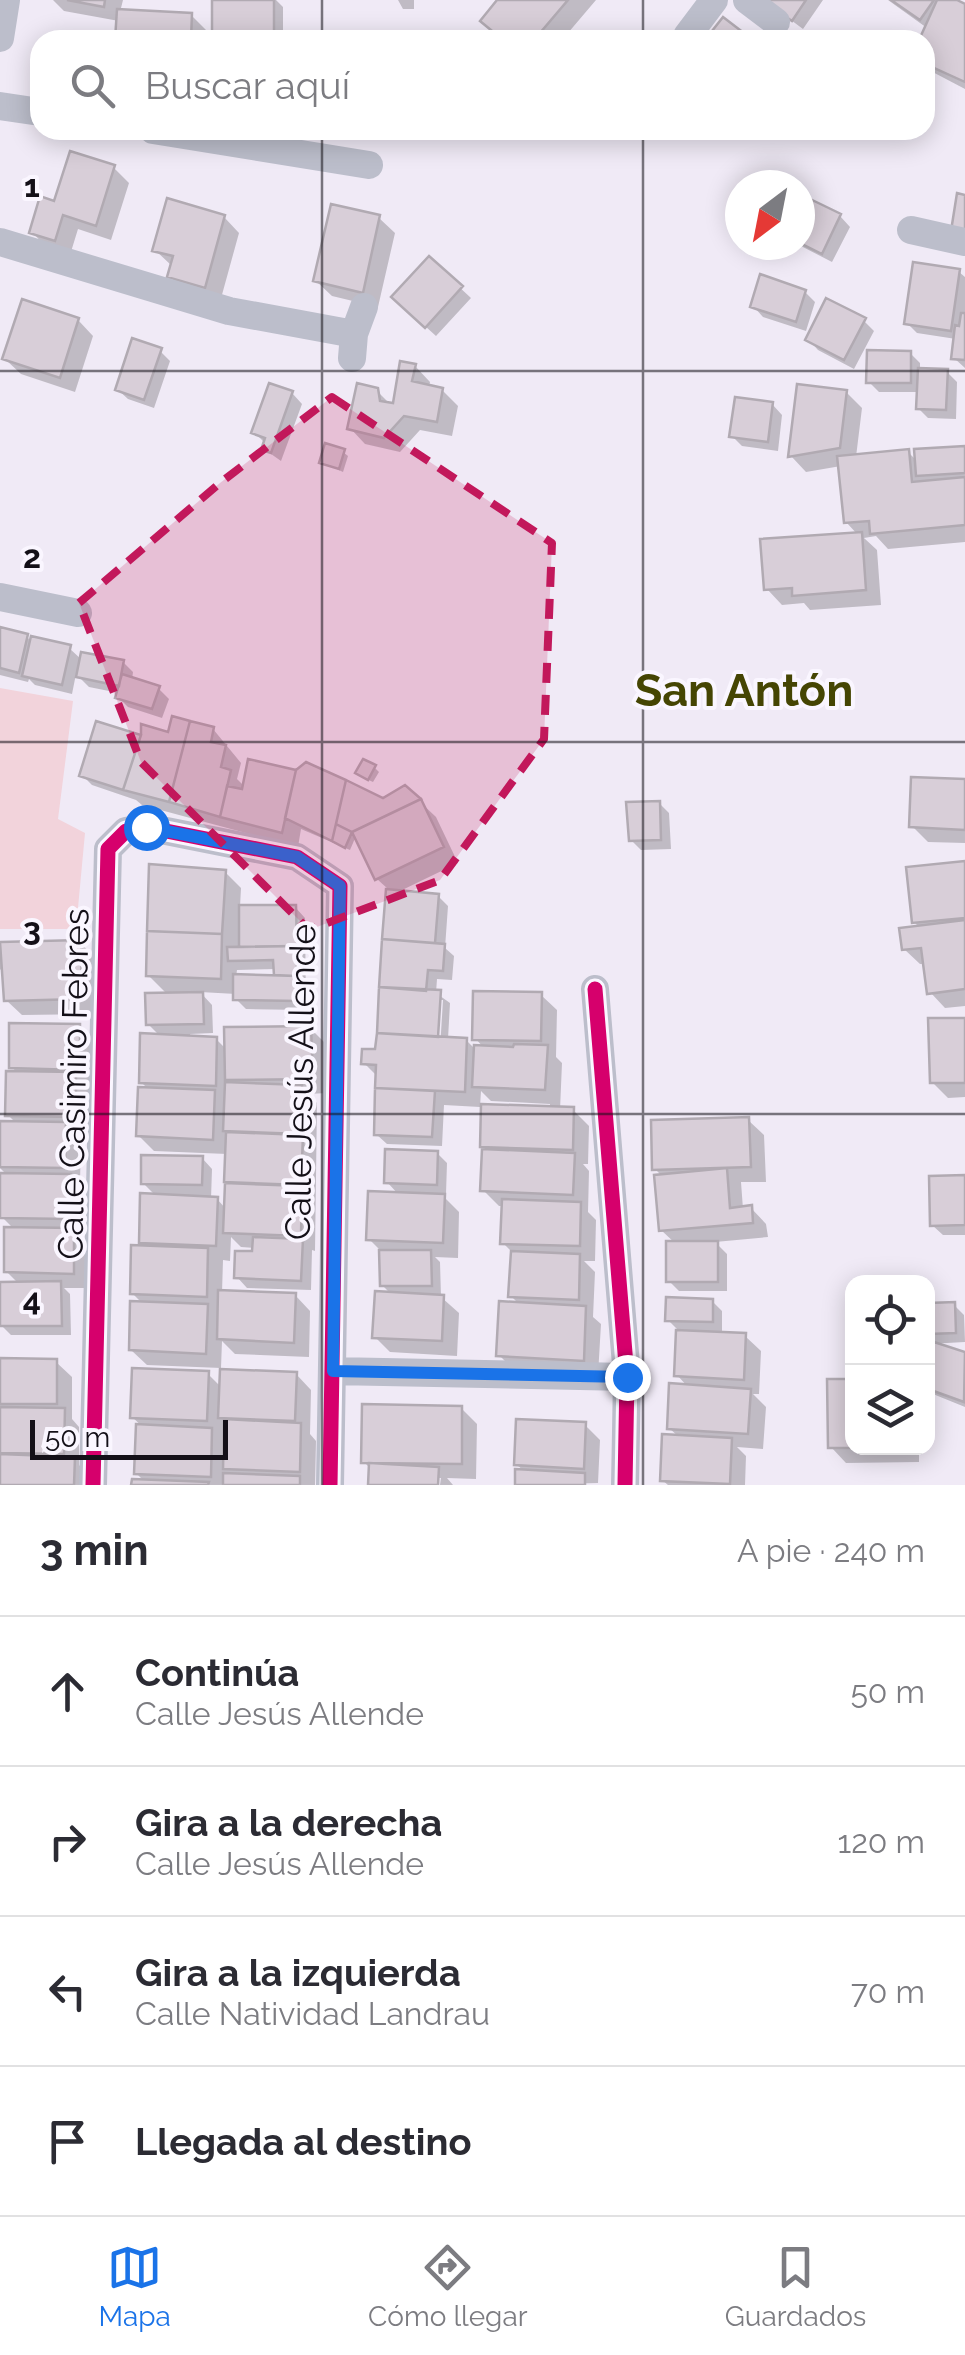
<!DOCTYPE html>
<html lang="es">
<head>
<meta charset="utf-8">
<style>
  body { margin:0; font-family:Raleway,sans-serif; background:#f2f2f3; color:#2b2b33 }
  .controls { position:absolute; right:30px; bottom:30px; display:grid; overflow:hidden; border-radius:20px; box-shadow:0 5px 25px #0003 }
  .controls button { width:90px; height:90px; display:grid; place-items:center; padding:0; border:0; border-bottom:2px solid #e1e1e2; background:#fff; color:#2b2b33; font:50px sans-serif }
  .compass { position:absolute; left:725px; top:170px; width:90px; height:90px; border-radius:50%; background:#fff; box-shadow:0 5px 25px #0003; rotate:212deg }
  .scale { position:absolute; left:30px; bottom:25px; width:198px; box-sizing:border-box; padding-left:10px; border:5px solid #141018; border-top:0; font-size:28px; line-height:35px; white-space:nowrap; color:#141018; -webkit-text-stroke:8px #faf6ff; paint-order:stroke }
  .stop { position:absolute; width:30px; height:30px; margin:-22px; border:8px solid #1a73e8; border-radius:50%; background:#fff }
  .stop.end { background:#1a73e8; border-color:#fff; box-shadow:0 2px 10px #0008 }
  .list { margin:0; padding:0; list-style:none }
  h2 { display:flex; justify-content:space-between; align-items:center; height:130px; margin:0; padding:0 40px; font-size:42px }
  h2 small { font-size:32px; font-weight:400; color:#7c7c81 }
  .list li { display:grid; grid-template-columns:65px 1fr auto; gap:30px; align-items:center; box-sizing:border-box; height:150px; padding:0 40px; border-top:2px solid #e1e1e2 }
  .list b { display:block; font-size:38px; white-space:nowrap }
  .list p { margin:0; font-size:32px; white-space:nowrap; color:#7c7c81 }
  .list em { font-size:32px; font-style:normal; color:#7c7c81 }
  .icon { flex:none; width:55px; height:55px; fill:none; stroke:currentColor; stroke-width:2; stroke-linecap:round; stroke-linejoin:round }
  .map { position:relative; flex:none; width:965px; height:1485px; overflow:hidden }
  .search { position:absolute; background:#fff; box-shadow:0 5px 25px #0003; left:30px; right:30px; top:30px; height:110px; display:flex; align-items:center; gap:25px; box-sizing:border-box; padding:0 35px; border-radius:30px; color:#7c7c81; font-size:38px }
  .sheet { height:730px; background:#fff }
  nav { display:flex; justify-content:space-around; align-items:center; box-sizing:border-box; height:140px; border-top:2px solid #e1e1e2; background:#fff; font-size:28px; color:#7c7c81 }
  nav a { display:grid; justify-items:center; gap:5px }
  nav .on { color:#1a73e8 }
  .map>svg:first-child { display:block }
</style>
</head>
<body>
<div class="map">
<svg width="965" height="1485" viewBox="0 0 965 1485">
  <rect width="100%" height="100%" fill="#f0eaf6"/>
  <path fill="#f2d3db" d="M0 688 73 701 58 819 85 833 76 929H0Z"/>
  <path fill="#0003" fill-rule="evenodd" d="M53 0H123L120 12 191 15 207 31 206 40H118L119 21 64 11Z
    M215 0H276L283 7V40H220L214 34Z
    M398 0H414V9H403Z
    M500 0H596L562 40H504Z
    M764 0H823L803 29Z
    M888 0H960L958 3 965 6V89L925 68V40H922L927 28Z
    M432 130H482V139L439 137Z
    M114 168 129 183 111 240 78 229 70 255 47 248 32 232 56 204Z
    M800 214 840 216 850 227 832 262 799 245Z
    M224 217 239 233 220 302 186 292 170 276 171 265 155 250Z
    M379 218 395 233 378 307 332 296 316 281Z
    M429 259 471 298 436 336 404 307Z
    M959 272 965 277V368L954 358 956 339 917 333 907 323Z
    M805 292 815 302 806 331 763 317 753 306Z
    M78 320 93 336 75 392 21 374 5 359Z
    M864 321 874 331 854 369 818 350 808 339Z
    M160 351 170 361 154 408 128 399 117 389Z
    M910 353 920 363V370L947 372 957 382 956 419 928 418 918 408 919 392H879L869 382Z
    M415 366 430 382 429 387 442 390 458 406 452 436 420 430 400 452 365 444 350 428 377 391 394 408Z
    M846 392 862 408 856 457 908 452 917 461 965 448V542L888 549 876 536 864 538 877 550 881 605 810 610 804 603 782 605 767 589 858 535 846 522 841 466 806 472 791 456Z
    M292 393 302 404 281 461 264 449 266 444 254 432Z
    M772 404 782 415 778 451 742 446 732 436Z
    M343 452 348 456 343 472 322 462Z
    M0 629 26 636 32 642 69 648 82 660 123 662 133 672 132 680 158 688 169 699 162 718 128 707 118 697 119 693 89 687 76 674 72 694 35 685 29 679 28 682 0 675Z
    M213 729 241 763 237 779 245 787 297 772 306 765 384 801H419L436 817 458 863 396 893 438 896 448 906 445 948 454 956 452 980 437 979 436 993 450 1003 448 1039 466 1040 473 1047 484 1048 475 1038 541 995 557 1010 556 1057 562 1063 560 1110H573L589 1126 588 1164H583L589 1171 588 1212 596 1220 595 1261H584L595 1272 593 1317 601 1324 598 1375 515 1371 499 1355 520 1305 511 1296 513 1253 503 1243 504 1206H499L483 1190 489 1152 482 1146 550 1109V1104L491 1101 481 1091 480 1107 444 1105 442 1146 387 1144 376 1134 378 1077 364 1063 377 1052 380 1033 388 889 377 879 356 836 350 850 301 829 298 847 142 805 136 800 92 785 82 775 143 738ZM438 1000H443L440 1049H435Z
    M374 767 379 772 373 782 362 777Z
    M965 782V843L928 842 912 826Z
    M659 803 669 813 671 849 641 850 631 840Z
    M965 864V1006L945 1008 930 992 926 964H920L904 949 920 928 914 922Z
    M225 872 241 888 240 907H295L305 918 306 1010 246 1009 236 999V994L200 992 212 1005 213 1033 190 1034V1038L216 1039 227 1050 310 1028 326 1044 327 1093 308 1094 317 1103 315 1251 312 1250 311 1290 247 1288 237 1277 255 1254V1248L241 1247 231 1237 230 1261 223 1260 222 1293 295 1295 310 1311 309 1357 235 1354 222 1341 221 1368 147 1365 131 1350 143 1304 132 1293 141 1248 143 1196H156L143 1183 202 1158 212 1169 211 1199H217L226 1209 227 1154 154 1151 138 1135 149 1090 141 1082 161 1037 148 1024 168 995 148 975ZM276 969V977H236L237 970Z
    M80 943 96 958 97 1014 22 1015 6 1000 5 974 0 969V944Z
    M965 1020V1097L948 1098 932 1082Z
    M79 1027 94 1042V1084H85L91 1090 90 1132H72L81 1140 80 1182H75L85 1192V1234H76L89 1246 88 1288H64L70 1294 71 1335H11L1 1325 19 1284 6 1271 15 1230 2 1217 8 1176 0 1168V1124H17L8 1115 18 1074 12 1067Z
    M748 1120 764 1135 766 1182H741L743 1209 751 1208 766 1224 768 1237 715 1242 727 1254V1291H679L669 1281 676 1244 661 1230 662 1176 655 1169Z
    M437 1153 447 1163 446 1194H441L459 1212 458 1258 435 1257 440 1262 441 1297 459 1313 457 1356 390 1352 375 1337 392 1295 382 1285V1252L369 1239 399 1195 387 1182Z
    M965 1178V1235H943L932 1225Z
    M712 1301 722 1311V1335L745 1336 761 1351 759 1394H753L766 1407 763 1449 737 1447 746 1456 745 1485H668L662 1480 679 1437 669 1428 688 1387 677 1375 679 1331 668 1320Z
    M954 1305 964 1315 965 1342 928 1344V1306Z
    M936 1345 965 1355V1407L928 1392V1368Z
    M0 1361 56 1362 72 1377V1419L79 1427V1465L89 1475V1485H0Z
    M208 1374 222 1388 296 1374 311 1390 310 1434 316 1441 315 1485H134L145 1482 136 1473 143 1427 132 1417Z
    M852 1381V1448H919V1462L846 1463 831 1447 830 1382Z
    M461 1408 477 1424 476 1479 447 1478 453 1485H440L441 1478H436L435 1485H370L371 1469 364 1462Z
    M585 1425 600 1440 598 1483 517 1485 525 1472 516 1464Z"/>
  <path fill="#d8ced8" stroke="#b1aab2" stroke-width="2.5" d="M67 0H105L104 7Z
    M212 0H274V36L227 40V35H212Z
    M497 0H568L534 40H503L480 21Z
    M761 0H806L792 21Z
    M891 0H934L920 20Z
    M937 0H957L965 4V82L925 64V40H919Z
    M117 9 192 13 191 40H115Z
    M723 17 753 40H705Z
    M70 151 115 165 96 226 63 215 55 241 29 233 40 196 54 201Z
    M957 193 965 195V233L951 231Z
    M806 197 841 214 822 254 800 243V208Z
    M167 198 225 215 205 288 167 277 173 256 152 251Z
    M331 204 380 215 363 293 313 281Z
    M429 256 463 286 425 328 391 297Z
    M913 262 960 269 951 331 904 324Z
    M760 274 806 290 796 322 750 307Z
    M826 298 866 318 844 360 805 340Z
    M22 299 79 318 60 378 2 359Z
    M961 313H965V360L951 359 955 325 959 326Z
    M132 338 162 348 144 400 115 390Z
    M867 350 911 351V383H866Z
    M400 361 416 364 412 381 443 388 437 422 404 416 384 438 347 429 357 383 378 388 380 401 393 403Z
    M918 368 948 369 946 410 916 409Z
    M269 383 293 391 271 453 261 450 265 438 251 433Z
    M797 384 847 390 840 448 788 457Z
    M735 397 773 402 768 442 729 437Z
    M325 443 345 449 339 469 319 463Z
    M965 446V473L916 476 914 449Z
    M909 449 912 482 965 477V525L870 534 869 521 844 523 837 456Z
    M862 532 866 590 792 596V588L764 590 760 539Z
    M0 627 28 634 19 673 0 668Z
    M31 636 71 645 62 685 22 676Z
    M81 652 124 660 119 686 76 677Z
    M122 674 160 686 152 709 115 698Z
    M172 716 190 721 169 802 123 790 141 735V724L168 732Z
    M96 721 141 735 123 790 79 776Z
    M190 721 214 727 211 742 226 745 221 767 231 770 220 817 169 802Z
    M248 759 296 770 282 833 220 817 227 786 242 789Z
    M363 759 376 765 368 780 355 773Z
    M306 762 346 780 332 841 285 818 296 770Z
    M911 777 965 779V830L909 827Z
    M346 780 383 798 405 785 421 799 352 832 336 824Z
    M421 799 444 847 375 880 352 832Z
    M660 801 661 840 629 841 626 802Z
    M336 824 352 832 345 848 332 841Z
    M965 861V918L912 923 906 867Z
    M149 864 226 870 222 934 147 931Z
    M386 889 439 894 435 943 382 939Z
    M239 905H296L297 946 239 947Z
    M965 920V989L927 994 921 948 902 950 899 928Z
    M147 931 222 934 221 979 146 976Z
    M382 939 445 944 443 971 428 970 426 991 379 987Z
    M81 940 82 999 4 1001 0 942Z
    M297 946V976L274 975 273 960 228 961 227 947Z
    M233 974 297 976V1001L233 1000Z
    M379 987 441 990 438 1037 377 1033Z
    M473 991 542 992 541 1041 472 1040Z
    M203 992 204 1024 146 1025 145 993Z
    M928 1018H965V1083H930Z
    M9 1023 80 1024V1070L9 1068Z
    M311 1026 313 1079 225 1080 224 1027Z
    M140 1033 217 1037 216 1086 139 1083Z
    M377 1033 467 1038 465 1092 375 1088 376 1065 361 1064 362 1049H375Z
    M514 1044 548 1045 545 1090 472 1087 474 1045 513 1047Z
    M6 1071 76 1072V1117L5 1116Z
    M225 1082 302 1085 301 1134 223 1131Z
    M138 1087 215 1090 213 1140 136 1136Z
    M375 1088 435 1091 432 1137 374 1135Z
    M481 1104 574 1107 573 1150 480 1147Z
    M749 1117 751 1167 652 1170 651 1120Z
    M0 1121 66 1122 65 1168 0 1167Z
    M226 1132 303 1135 301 1185 224 1182Z
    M385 1149 438 1151 437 1185 384 1183Z
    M482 1149 575 1153 573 1195 480 1191Z
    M141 1155 203 1156 202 1185 141 1184Z
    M727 1168 730 1208 752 1205 753 1223 659 1231 654 1175Z
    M0 1173 71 1174 70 1219 0 1218Z
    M965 1175V1225L930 1226 929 1176Z
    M225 1183 302 1186 301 1236 223 1233Z
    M368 1191 445 1194 443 1243 366 1240Z
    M140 1193 218 1197 216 1246 139 1243Z
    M502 1199 581 1202 580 1246 500 1244Z
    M4 1227 74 1228V1274L4 1272Z
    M253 1237 303 1239 301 1281 234 1278 235 1251H252Z
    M666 1241H718V1282H666Z
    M131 1245 208 1248 207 1297 130 1294Z
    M379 1250H431L432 1286H380Z
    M511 1251 580 1254 579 1300 508 1297Z
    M61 1281 62 1326H0V1282Z
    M218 1290 296 1293 294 1343 217 1339Z
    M375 1291 444 1295 442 1341 372 1338Z
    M666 1297 713 1299V1322L665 1321Z
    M130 1301 208 1304 206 1354 129 1350Z
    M499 1301 586 1306 584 1361 496 1356Z
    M955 1302 956 1333 928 1334V1303Z
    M676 1330 746 1333 744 1380 674 1376Z
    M934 1342 965 1352 964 1402 928 1389V1361Z
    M0 1358 57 1359V1404H0Z
    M132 1368 209 1371 207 1421 130 1418Z
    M220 1369 297 1372 295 1421 218 1418Z
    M827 1379H852V1448H904H828Z
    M669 1383 751 1389 748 1434 667 1429Z
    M362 1404 462 1406V1464L361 1463Z
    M0 1407 65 1408 64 1454 0 1453Z
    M224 1419 301 1423 300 1472 223 1469Z
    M516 1419 586 1422 584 1469 514 1465Z
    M136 1424 212 1428 211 1477 134 1474Z
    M662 1434 732 1438 730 1484 660 1481Z
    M0 1454 75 1457 74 1485H0Z
    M369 1463 439 1467 438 1485H368Z
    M515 1469 585 1473V1485H515Z
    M223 1473 300 1476V1485H223Z
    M132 1479 209 1482 208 1485H131Z"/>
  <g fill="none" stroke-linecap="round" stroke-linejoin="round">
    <path stroke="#bcbecb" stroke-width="28" d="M747 0 776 22
      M687 36 714 0
      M0 38 6 0
      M0 106 40 112
      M153 130 369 165
      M911 230 965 242
      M0 242 229 311 354 334
      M352 358 354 334 364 307
      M0 597 78 613
      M595 989 627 1377 625 1485
      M333 1371 627 1377
      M93 1485 108 849 126 831 146 827 297 857 340 886 330 1485"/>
    <g stroke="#faf6ff" stroke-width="21">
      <path id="cycleway" d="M595 989 627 1377 625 1485
        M93 1485 108 849 126 831 146 827 297 857 340 886 330 1485"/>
    </g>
    <use href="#cycleway" stroke="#d6006c" stroke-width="15"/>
  </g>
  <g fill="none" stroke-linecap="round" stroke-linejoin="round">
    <path stroke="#1a73e8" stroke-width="12" d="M146 827 297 857 340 886 333 1371 627 1377"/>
  </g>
  <path fill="#c2185b" fill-opacity="0.2" stroke="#c2185b" stroke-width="8" stroke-dasharray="20 12" stroke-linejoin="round" d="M332 397 552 543 544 739 440 880 309 930 141 762 79 603 220 483Z"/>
  <path fill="none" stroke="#141018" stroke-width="2.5" stroke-opacity="0.55" d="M322 0V40M643 0V40M322 130V1485M643 130V1485M0 371H965M0 742H965M0 1114H965"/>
  <g text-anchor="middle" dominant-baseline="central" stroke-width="8" stroke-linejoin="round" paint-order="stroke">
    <g font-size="35" fill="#141018" stroke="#faf6ff">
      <text transform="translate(300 1082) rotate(-89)">Calle Jesús Allende</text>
      <text transform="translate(73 1084) rotate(-89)">Calle Casimiro Febres</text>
    </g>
    <g font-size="45" font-weight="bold" fill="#454503" stroke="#faf6ff">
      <text x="744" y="690">San Antón</text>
    </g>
  </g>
  <g font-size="32" text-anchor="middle" font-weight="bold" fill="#141018" stroke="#faf6ff" stroke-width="8" stroke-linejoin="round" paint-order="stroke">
    <text x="32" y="197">1</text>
    <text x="32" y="568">2</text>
    <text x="32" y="940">3</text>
    <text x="32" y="1311">4</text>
  </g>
</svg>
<div class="controls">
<button><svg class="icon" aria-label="locate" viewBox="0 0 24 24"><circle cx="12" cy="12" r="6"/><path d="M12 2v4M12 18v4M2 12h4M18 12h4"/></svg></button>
<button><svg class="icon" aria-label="layers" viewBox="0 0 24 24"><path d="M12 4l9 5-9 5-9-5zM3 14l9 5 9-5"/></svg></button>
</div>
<svg class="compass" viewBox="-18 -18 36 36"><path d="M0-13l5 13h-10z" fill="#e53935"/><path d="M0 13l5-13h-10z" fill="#7c7c81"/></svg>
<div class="scale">50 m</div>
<div class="stop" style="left:146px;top:827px"></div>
<div class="stop end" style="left:627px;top:1377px"></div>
<div class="search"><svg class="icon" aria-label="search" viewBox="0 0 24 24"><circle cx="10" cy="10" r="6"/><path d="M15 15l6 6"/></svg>Buscar aquí</div>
</div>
<section class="sheet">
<h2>3 min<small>A pie · 240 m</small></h2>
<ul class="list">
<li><svg class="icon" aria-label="ahead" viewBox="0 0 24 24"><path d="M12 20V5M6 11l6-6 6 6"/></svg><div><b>Continúa</b><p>Calle Jesús Allende</p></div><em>50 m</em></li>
<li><svg class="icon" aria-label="right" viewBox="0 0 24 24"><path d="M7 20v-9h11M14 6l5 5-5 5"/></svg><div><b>Gira a la derecha</b><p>Calle Jesús Allende</p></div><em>120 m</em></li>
<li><svg class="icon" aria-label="left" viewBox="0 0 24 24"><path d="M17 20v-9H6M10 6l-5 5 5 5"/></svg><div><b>Gira a la izquierda</b><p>Calle Natividad Landrau</p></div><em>70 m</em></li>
<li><svg class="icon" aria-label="arrive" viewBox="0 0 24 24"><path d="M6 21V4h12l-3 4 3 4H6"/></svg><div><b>Llegada al destino</b></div></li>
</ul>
</section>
<nav>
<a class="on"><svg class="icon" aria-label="map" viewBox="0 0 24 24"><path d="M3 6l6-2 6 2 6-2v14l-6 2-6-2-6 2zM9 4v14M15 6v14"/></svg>Mapa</a>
<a><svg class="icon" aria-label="directions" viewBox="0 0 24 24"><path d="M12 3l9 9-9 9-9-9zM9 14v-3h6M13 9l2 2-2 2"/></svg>Cómo llegar</a>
<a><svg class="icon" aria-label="saved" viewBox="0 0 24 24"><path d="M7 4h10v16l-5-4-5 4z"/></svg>Guardados</a>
</nav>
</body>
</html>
